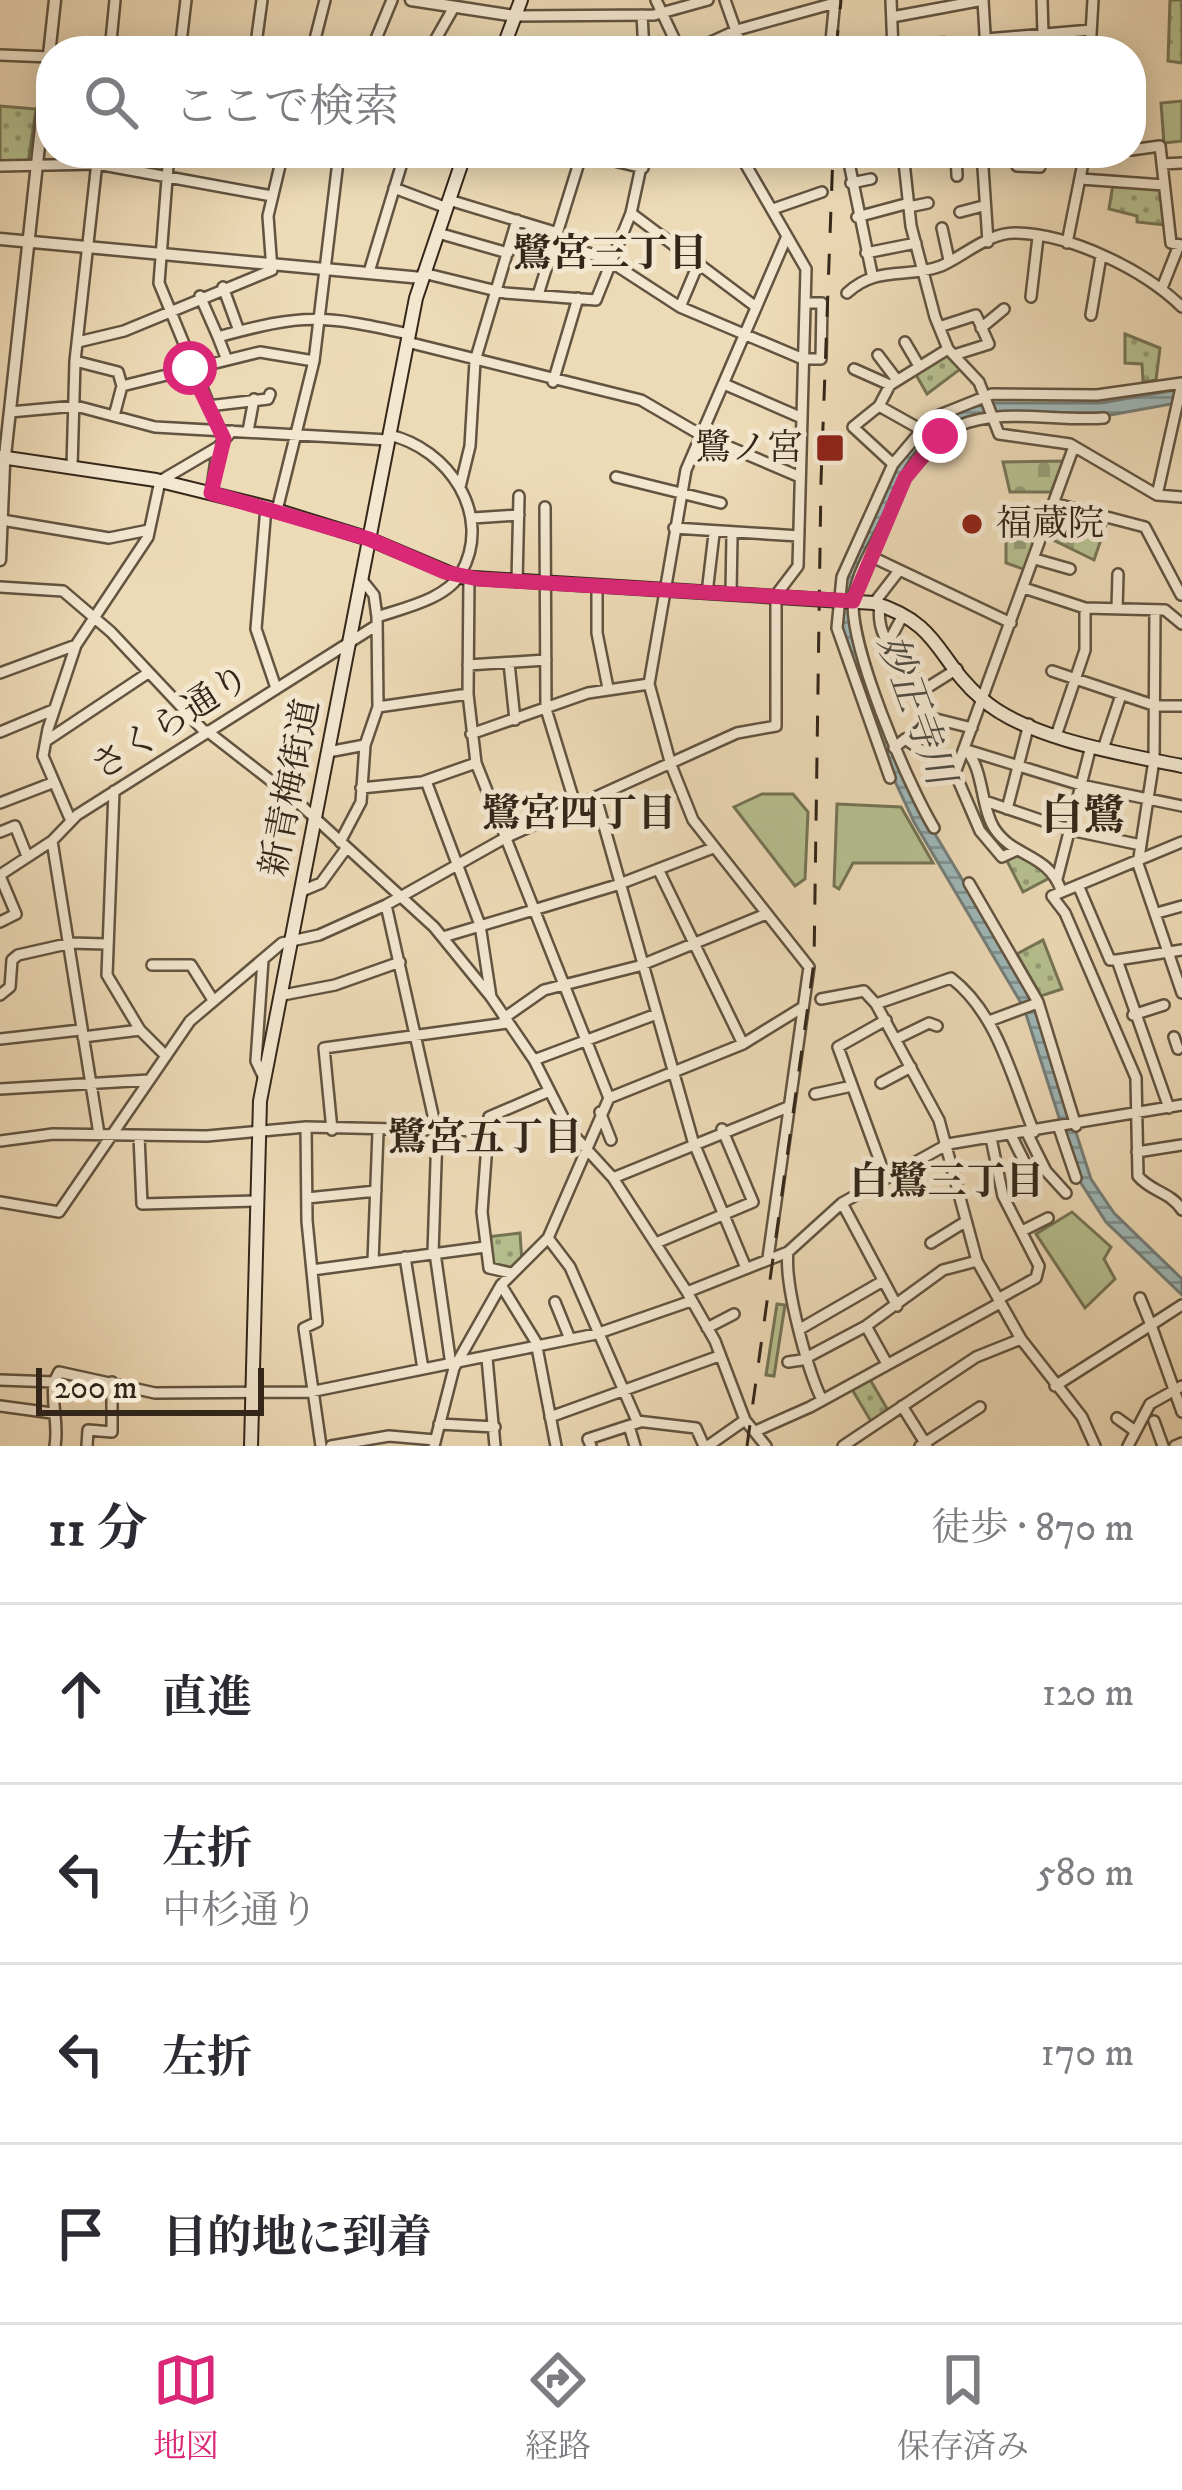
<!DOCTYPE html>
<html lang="ja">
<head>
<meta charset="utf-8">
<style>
  body { margin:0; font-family:"IM FELL DW Pica","Noto Serif JP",serif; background:#f7f7f7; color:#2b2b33 }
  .scale { position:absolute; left:36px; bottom:30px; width:228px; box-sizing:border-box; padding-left:12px; border:6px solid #34271a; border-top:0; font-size:33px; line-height:42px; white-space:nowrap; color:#34271a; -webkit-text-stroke:9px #f3e7d0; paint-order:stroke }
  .stop { position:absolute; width:36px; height:36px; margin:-27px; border:9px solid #db2777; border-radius:50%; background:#fff }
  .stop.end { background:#db2777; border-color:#fff; box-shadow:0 3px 12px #0008 }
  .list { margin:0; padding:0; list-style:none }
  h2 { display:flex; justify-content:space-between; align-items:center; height:156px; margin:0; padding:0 48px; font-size:51px }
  h2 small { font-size:39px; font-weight:400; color:#7c7c81 }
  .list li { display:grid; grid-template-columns:78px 1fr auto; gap:36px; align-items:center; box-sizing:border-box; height:180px; padding:0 48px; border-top:3px solid #e1e1e2 }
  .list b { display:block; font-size:45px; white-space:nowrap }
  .list p { margin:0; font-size:39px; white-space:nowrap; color:#7c7c81 }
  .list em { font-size:39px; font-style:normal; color:#7c7c81 }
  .icon { flex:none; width:66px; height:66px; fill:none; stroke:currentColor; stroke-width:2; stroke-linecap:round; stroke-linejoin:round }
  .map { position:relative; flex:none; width:1182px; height:1446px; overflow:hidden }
  .search { position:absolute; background:#fff; box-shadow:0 6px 30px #0003; left:36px; right:36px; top:36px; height:132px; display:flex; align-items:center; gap:30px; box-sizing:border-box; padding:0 42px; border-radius:48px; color:#7c7c81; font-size:45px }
  .sheet { height:876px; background:#fff }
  nav { display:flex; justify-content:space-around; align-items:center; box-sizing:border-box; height:168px; border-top:3px solid #e1e1e2; background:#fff; font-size:33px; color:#7c7c81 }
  nav a { display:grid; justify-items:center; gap:6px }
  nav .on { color:#db2777 }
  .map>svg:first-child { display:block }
</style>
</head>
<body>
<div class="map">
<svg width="1182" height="1446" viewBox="0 0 1182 1446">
  <defs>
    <pattern id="cemetery-stones" width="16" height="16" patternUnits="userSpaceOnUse" patternTransform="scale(3)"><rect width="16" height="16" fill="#b6c090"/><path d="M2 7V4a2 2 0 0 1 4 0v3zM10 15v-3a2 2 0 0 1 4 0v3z" fill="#959c75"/></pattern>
    <pattern id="park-dots" width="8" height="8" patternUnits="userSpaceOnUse" patternTransform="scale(3)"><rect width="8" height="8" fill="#b6c090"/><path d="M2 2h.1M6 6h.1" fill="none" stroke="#959c75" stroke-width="1.8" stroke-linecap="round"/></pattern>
    <pattern id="water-rules" width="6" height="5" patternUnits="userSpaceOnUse" patternTransform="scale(3)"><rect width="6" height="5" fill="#9eb8b9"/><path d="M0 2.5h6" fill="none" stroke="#829696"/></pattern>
  </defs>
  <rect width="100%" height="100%" fill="#eddab6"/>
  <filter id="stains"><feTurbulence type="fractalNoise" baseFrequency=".00167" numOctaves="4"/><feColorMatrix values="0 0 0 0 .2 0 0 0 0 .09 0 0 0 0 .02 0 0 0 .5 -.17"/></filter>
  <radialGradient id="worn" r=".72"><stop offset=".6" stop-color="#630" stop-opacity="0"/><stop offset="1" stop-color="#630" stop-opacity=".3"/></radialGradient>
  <path fill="#b6c090" stroke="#757455" stroke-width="3" d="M1182 101V141L1164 143 1161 103Z
    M762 794H793L808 812 805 879 795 886 734 807Z
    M837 804 901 807 933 863H853L839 889 834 886Z
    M1072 1212 1111 1247 1104 1259 1115 1279 1085 1308 1036 1234Z
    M777 1304 785 1305 774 1376 766 1375Z"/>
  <path fill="url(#cemetery-stones)" stroke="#757455" stroke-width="3" d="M1063 461 1051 492H1010L1003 462Z
    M1054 508 1107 522 1094 560 1045 536Z
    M1023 510H1046L1026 570 1006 563V527L1023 526Z"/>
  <path fill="url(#park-dots)" stroke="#757455" stroke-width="3" d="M1170 0H1182V63L1168 61Z
    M944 37 945 51 895 46V40Z
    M0 106 36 109 28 163H0Z
    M1113 184 1160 188 1166 225 1137 222V216L1109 209Z
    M1125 334 1160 348 1156 380 1143 382 1142 364 1125 363Z
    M949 354 963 367 927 394 915 373Z
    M1017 852 1053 876 1023 892 1006 859Z
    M1043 940 1062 989 1041 996 1017 954Z
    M520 1233 522 1263 510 1270 491 1266 486 1237Z
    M868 1376 889 1412 872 1423 850 1386Z"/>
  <path fill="url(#water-rules)" stroke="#747e79" stroke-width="3" d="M1182 389V402L1105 416 994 415 926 445 854 585 852 628 932 829 1032 996 1091 1179 1114 1213 1182 1279V1295L1106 1222 1079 1180 1024 1008 914 822 892 775 842 636 839 593 894 469 925 429 958 411 989 403H1101Z"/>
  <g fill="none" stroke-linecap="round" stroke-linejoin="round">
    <g stroke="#625441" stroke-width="14">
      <path id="minor" d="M656 0 680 51
        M725 0 743 51
        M891 0 893 51
        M983 0 986 51
        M1042 0 1043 34
        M642 15 644 51
        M515 16 654 15 708 0
        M892 17 983 0
        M986 39 1091 30
        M859 47 860 51
        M110 51 115 0
        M180 51 186 0
        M255 51 262 0
        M312 51 325 0
        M371 51 392 0
        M429 51 454 7
        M691 51 737 30 835 3
        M830 51 835 0
        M1090 51 1093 0
        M0 55 51 57
        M1131 150 1160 146 1171 243 1182 245
        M169 153 159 283 219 429
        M431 153 463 161
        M582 153 643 168
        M847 153 872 274
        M903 153 911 226 935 317 948 349 979 382 999 434 1070 444 1157 495 1182 497
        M956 153 957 176
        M982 153 988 242
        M1039 160 1110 153
        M1162 164 1182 163
        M0 166 97 164 272 196
        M1017 166 1040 167
        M1081 179 1164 185
        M851 183 871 179
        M394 188 447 208
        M449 200 558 233
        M909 207 928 203
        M773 209 822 192
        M960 212 983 206
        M631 213 756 307
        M857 217 909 203
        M942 228 949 260
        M438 233 508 253
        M555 242 606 259 680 307 803 359H821L822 303H805
        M1067 243 1085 153
        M866 253 916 243
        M369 272 405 153
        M423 273 505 293 596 300 631 213 644 153
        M223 287 239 331
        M1162 288 1179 245
        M847 293C877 265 907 279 941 266 964 256 989 232 1016 233 1071 234 1144 270 1182 307
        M538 295 582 153
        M200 296 218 337
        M1031 297 1038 237
        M680 307 699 262
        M1091 315 1101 256
        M939 327 976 315 989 344 954 355
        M981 328 1004 309
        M78 342 124 331 272 270 268 216 283 153
        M407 342 641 400 701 435 800 477
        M905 342 919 366
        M878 355 897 380
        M227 360 218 337C305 313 322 315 409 334
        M75 361 118 372 122 386
        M854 369 890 385
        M553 382 578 298
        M724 384 802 418
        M208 406 268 399 270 394
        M879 406 920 429
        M10 412 76 406 155 427 388 440
        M114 416 122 386 260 352 314 361
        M248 431 254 399
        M893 464 853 427 879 406 890 385 948 349
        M72 467 75 361 98 153
        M616 477 721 503
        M460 487 470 446 475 361 517 220
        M211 493 218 447
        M1157 495 1182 383
        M1053 503 1145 527 1181 595
        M278 506 314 361 339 153
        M266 507 256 629 276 688
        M545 507 546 709 576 807
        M473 518 519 515
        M2 520 109 538 149 530
        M674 528 799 536
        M870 556 1011 623
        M1035 559 1070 569
        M469 578 468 694 476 763 609 1098
        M517 582 519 496
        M0 587 63 591 111 632 205 732
        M597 587V633L608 688
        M1024 588 1085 608 1165 610 1182 624
        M707 593 714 534
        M731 593 732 535
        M874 603 898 572
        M880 605C873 656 926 660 924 716L972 728
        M1117 609 1118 574
        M1155 610 1154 760 1138 864 1182 993
        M377 617C403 608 447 599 461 573 494 515 448 448 389 435
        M888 643 903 615
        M509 663 515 720
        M468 665 546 660
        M1052 671 1156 706H1182
        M0 673 76 645
        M925 689 957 669
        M378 707 468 694
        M207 731 293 798 434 927 491 997 534 1060 570 1131 613 1178 687 1292 715 1341 745 1420 766 1446
        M0 732 53 710
        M1057 733 1085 650V608
        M471 734 588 693 649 684
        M46 741 148 673
        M894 748 905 739 955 773 1073 449
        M965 749C984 768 980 805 994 828 1013 858 1048 853 1061 890
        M1103 749 1121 695
        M970 751 1081 785 1182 806
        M328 752 365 745
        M955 773 980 831 1002 857 1017 850
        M890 778 837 628 842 577 893 464 932 418 992 394 1097 395 1182 383
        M426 781 480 925 491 997
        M361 788 422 782 476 763
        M114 791 107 975 140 1030 166 1056
        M597 801 693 1141 746 1268
        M985 801 1070 830 1141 845
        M0 803 52 783
        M1007 809 1029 724
        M71 821 43 756 48 729 76 645 148 537 160 481 218 447 232 431
        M934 828C909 787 845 639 854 595 859 565 880 538 891 510 904 475 922 442 958 426 1002 407 1057 422 1104 418
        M0 832 15 826 27 856
        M52 841 99 1134
        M340 842 361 802 365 745 378 707 377 617 374 595 362 580
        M1182 842 1052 896 1065 913 1136 1078 1138 1176C1151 1192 1171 1192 1182 1210
        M658 869 743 1044
        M0 875 52 841 77 815 377 625
        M0 876 16 914 0 922
        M1057 879 1091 746
        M969 883 1038 1002 1076 1126
        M1078 885 1110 960H1117L1169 1108
        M302 891 321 883 345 850
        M386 905 437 1133 433 1253
        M1157 913 1182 906
        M443 937 617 885 713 848
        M263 960 256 1061 264 1078
        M1117 960 1182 950
        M152 965H191L213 1000
        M0 995 10 987 12 960 18 955 71 943 105 944
        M283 995 335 985 400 962
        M821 999 864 991 876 1004 939 1120 977 1261 1021 1339 1082 1417 1095 1446
        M876 1004 951 978C998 1014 1012 1079 1034 1132
        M1133 1015 1164 1005
        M504 1018 544 990 639 966 766 914
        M989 1021 1035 1004
        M83 1037 140 1030
        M1174 1037 1178 1049
        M0 1039 80 1030
        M896 1039 929 1023 937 1026
        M534 1060 654 1015
        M881 1083 911 1067
        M0 1089 149 1080
        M815 1094 852 1086
        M600 1112 611 1140
        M306 1127 307 1221 317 1322 304 1328 321 1446
        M1059 1128 1076 1178
        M332 1130 324 1048 507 1023
        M1027 1133 1046 1171 1066 1193
        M1011 1135 1030 1173
        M139 1136 142 1204 256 1201
        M991 1138 1003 1196 1039 1266 1036 1278 998 1299
        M0 1141 53 1134 207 1136 306 1127 486 1131
        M1137 1152 1182 1145
        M613 1178 788 1107
        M886 1178 838 1047 886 1020
        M307 1198 376 1191
        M0 1202 59 1212 190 1021 282 943 319 935 386 905 505 838 737 733 776 726V595L798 566 806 269 739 153
        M842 1203 897 1306
        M1022 1231 1048 1218
        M548 1238 570 1267 637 1421 696 1428 704 1446
        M656 1243 753 1202 722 1129
        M931 1243 965 1222
        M788 1252C784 1284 807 1369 822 1400
        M435 1253 451 1365
        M405 1257 423 1369
        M768 1258 809 967 693 820 671 765 649 684 686 470 787 236
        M373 1261 378 1132
        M312 1270 485 1247
        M511 1273 489 1268 482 1212 489 1117 547 1092
        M501 1285 536 1342 556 1446
        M687 1292 788 1252 842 1203 948 1144 1182 1105
        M555 1302 570 1339
        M1182 1305 1151 1325 1182 1412
        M866 1326 886 1362
        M707 1328 734 1314
        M800 1329 883 1281
        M487 1358 495 1446
        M788 1362 802 1360 866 1326 943 1270 977 1261
        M0 1380 54 1382 59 1372 155 1393 310 1392 596 1334 691 1301
        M54 1382C51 1406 59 1423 55 1446
        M1055 1386 1151 1325 1140 1298
        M0 1406 52 1413
        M902 1406 927 1446
        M550 1417 719 1356
        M1117 1418 1135 1431
        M1154 1421 1163 1446
        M439 1424 495 1427
        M629 1426 635 1446
        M758 1430 810 1407 1000 1303
        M87 1446 88 1430 112 1432V1382
        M331 1446 389 1436 435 1440
        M434 1446 454 1368 501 1285 548 1238 609 1098 743 1044 803 1007
        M591 1446 588 1439 640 1422
        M708 1446 745 1420
        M843 1446 976 1357 1021 1339
        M920 1446 980 1407
        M1128 1446 1150 1404 1182 1386
        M1175 1446 1182 1443"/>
    </g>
    <g stroke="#625441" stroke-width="15">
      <path id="tertiary" d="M411 0 515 16
        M0 239 422 278
        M0 560 4 465 55 0"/>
    </g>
    <g stroke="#34271a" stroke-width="16">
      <path id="secondary" d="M502 51 521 0
        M0 457 156 480 266 507 369 539 459 577 874 603C942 624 937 661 982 699 1027 739 1123 754 1182 766
        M251 1446 260 1101 416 298 465 153"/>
    </g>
    <use href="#minor" stroke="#f3e7d0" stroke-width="9"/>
    <use href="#tertiary" stroke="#f3e7d0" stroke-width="10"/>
    <use href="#secondary" stroke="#f3e7d0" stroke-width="12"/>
    <path stroke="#34271a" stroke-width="3" stroke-dasharray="21 21" stroke-linecap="butt" d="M836 51 841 0
      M747 1446 814 962 821 481 833 153"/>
  </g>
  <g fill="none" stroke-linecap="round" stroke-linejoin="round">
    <path stroke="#db2777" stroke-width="15" d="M190 368 224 439 211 493 369 539 445 572 478 579 853 601 905 478 940 436"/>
  </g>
  <g fill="#8f2418" stroke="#f3e7d0" stroke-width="4.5">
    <rect x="815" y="433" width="30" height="30" rx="6"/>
    <circle cx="972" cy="524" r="12"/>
  </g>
  <g text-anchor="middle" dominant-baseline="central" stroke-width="10" stroke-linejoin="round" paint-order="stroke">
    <g font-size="36" fill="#34271a" stroke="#f3e7d0" text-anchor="end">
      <text x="803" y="448">鷺ノ宮</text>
      <text x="996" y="524" text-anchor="start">福蔵院</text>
    </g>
    <g font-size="36" fill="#34271a" stroke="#f3e7d0">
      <text transform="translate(171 723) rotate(-33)">さくら通り</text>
      <text transform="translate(291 788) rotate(-79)">新青梅街道</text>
    </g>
    <g font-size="39" font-weight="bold" fill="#34271a" stroke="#f3e7d0">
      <text x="610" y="254">鷺宮三丁目</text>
      <text x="579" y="814">鷺宮四丁目</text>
      <text x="485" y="1138">鷺宮五丁目</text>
      <text x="947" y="1182">白鷺三丁目</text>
    </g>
    <g font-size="39" font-style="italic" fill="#4e4b42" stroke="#f3e7d0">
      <text transform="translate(915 710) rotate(70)">妙正寺川</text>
    </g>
    <g font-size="42" font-weight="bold" fill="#34271a" stroke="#f3e7d0">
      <text x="1083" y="817">白鷺</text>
    </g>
  </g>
  <rect width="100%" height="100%" filter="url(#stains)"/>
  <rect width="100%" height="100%" fill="url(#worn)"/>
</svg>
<div class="scale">200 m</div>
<div class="stop" style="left:190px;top:368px"></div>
<div class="stop end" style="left:940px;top:436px"></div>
<div class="search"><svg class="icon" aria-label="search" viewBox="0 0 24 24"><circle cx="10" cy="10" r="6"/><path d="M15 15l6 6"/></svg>ここで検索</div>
</div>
<section class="sheet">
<h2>11 分<small>徒歩 · 870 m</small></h2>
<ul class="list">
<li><svg class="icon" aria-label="ahead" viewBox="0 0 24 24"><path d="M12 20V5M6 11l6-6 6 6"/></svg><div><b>直進</b></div><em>120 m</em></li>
<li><svg class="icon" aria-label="left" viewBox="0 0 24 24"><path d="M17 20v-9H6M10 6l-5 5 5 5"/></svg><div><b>左折</b><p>中杉通り</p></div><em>580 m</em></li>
<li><svg class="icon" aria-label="left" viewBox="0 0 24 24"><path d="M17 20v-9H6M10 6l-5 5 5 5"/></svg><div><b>左折</b></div><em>170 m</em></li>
<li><svg class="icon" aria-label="arrive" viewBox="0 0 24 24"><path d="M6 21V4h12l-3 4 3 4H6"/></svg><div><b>目的地に到着</b></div></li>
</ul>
</section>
<nav>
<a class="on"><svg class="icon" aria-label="map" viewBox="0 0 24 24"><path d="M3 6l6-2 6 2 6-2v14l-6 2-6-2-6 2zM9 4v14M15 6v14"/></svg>地図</a>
<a><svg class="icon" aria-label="directions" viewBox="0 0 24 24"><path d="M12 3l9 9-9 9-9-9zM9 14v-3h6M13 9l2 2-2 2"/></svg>経路</a>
<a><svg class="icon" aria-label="saved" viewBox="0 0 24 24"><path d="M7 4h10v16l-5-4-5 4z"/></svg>保存済み</a>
</nav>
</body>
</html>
